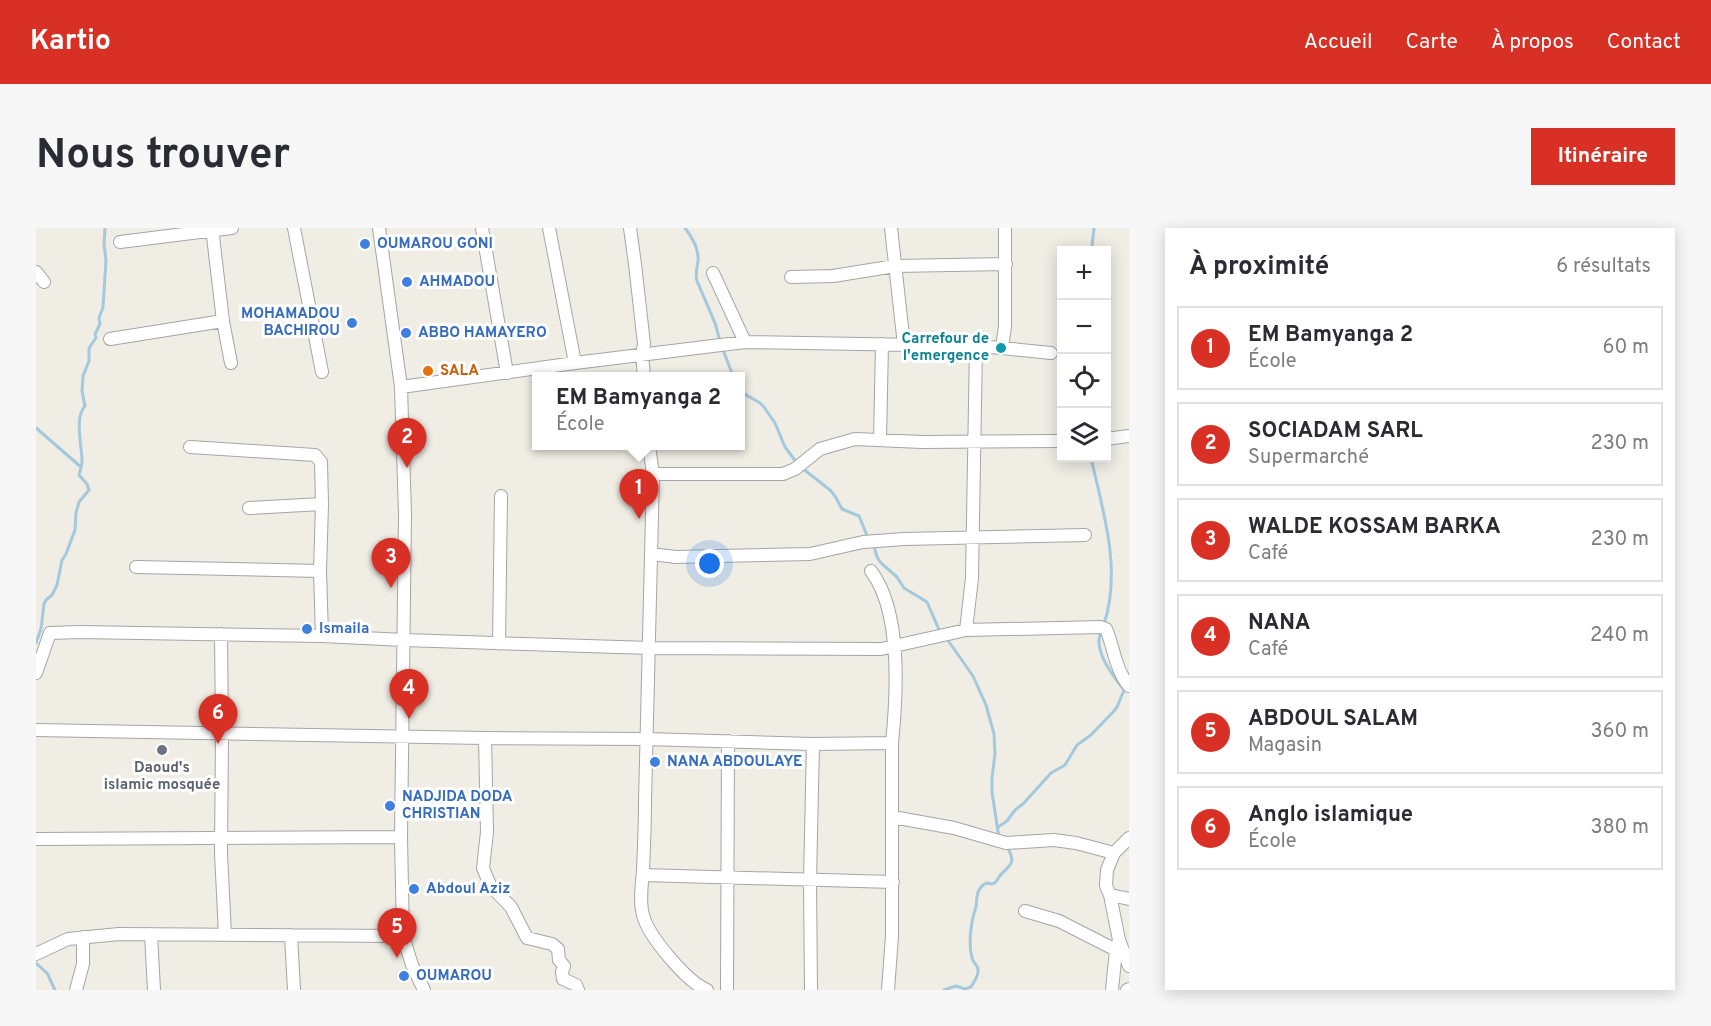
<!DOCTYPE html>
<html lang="fr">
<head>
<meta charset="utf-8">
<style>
  body { margin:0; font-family:Overpass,sans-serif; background:#f7f7f7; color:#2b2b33 }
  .controls { position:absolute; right:18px; top:18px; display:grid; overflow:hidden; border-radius:0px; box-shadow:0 3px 15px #0003 }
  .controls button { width:54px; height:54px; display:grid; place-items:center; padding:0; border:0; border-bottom:2px solid #e1e1e2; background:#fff; color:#2b2b33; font:30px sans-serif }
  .you { position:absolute; left:674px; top:336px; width:21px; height:21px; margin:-15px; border:4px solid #fff; border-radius:50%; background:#1a73e8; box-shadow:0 0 0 9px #1a73e833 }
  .badge { display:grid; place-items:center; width:39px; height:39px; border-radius:50%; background:#d93025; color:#fff; font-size:20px; font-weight:700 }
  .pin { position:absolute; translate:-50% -50px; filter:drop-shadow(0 2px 3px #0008) }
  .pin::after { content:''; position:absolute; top:32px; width:21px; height:18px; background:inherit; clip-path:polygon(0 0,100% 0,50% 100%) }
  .popup { position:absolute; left:496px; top:144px; width:213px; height:78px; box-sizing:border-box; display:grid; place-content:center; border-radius:0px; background:#fff; filter:drop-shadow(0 2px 4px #0005); font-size:20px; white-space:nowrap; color:#7c7c81 }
  .popup b { font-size:22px; color:#2b2b33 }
  .popup::after { content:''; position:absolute; left:50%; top:100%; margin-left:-12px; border:12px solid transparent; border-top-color:#fff }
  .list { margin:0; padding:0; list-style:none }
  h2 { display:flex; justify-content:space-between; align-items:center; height:78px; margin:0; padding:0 24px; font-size:26px }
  h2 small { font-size:20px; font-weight:400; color:#7c7c81 }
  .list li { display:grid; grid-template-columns:39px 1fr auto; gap:18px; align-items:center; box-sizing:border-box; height:84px; margin:0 12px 12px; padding:0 12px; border:2px solid #e1e1e2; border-radius:0px }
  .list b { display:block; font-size:22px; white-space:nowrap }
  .list p { margin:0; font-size:20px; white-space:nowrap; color:#7c7c81 }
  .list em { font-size:20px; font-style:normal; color:#7c7c81 }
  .icon { flex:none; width:33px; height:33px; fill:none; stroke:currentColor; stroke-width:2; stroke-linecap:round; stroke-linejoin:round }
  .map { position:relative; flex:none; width:1093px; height:762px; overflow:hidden; border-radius:0px }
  header { display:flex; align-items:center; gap:36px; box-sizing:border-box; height:84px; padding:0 30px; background:#d93025; color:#fff }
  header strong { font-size:28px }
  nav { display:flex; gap:33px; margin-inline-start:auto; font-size:21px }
  .intro { display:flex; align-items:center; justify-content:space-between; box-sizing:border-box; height:144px; padding:0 36px }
  h1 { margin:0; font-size:42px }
  .button { padding:15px 27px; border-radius:0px; background:#d93025; color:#fff; font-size:21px; font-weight:700 }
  main { display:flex; gap:36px; padding:0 36px }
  aside { flex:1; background:#fff; border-radius:0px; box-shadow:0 3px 15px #0003 }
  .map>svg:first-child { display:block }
</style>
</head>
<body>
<header>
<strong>Kartio</strong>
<nav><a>Accueil</a><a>Carte</a><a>À propos</a><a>Contact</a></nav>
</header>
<div class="intro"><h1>Nous trouver</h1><a class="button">Itinéraire</a></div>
<main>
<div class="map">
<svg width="1093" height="762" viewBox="0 0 1093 762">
  <rect width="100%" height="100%" fill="#efede4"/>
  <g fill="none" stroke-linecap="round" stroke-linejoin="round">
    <path stroke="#a4c8dc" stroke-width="3" d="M649 0C656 9 663 22 662 33 661 41 659 46 661 53L679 95 684 113
      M1053 22 1056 18 1058 0
      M686 119 697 148
      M705 164 724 175 728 179 739 195 749 219 761 235
      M0 200 45 239
      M1055 230C1067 283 1086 342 1068 396
      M766 240 794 262 799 268 806 281 823 288 832 310
      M838 318 841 329 845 335 861 349 868 360 891 374 904 404
      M1066 402C1065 406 1063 409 1063 412 1062 429 1078 449 1088 462
      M911 411 937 448 950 477 958 506 959 526 956 550V564L963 610
      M0 415 5 401 8 376 10 372 16 367 21 357 26 332 30 326 39 302 40 285 43 274 53 262 51 256 43 247C44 243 46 238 46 233 46 218 38 190 49 178L46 163 47 148 53 133V120L60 110 59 106 64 96 63 90 67 79 70 32 68 16 69 0
      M962 599 971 593 979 582 987 576 1015 545 1029 537 1041 517 1055 507 1077 484 1081 479 1089 460
      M0 735 11 745 19 762
      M908 762 920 758 929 761 935 759C937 755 943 748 942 742 942 737 937 735 936 730 932 716 935 693 940 679 941 674 940 667 943 662 944 660 948 656 950 655L956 656 960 654C967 638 984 640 971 619"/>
    <g stroke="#a5a5a5" stroke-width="14">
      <path id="minor" d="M176 0 187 93 195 135
        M258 0 286 144
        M343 0 365 159 369 286 365 609 367 708 376 737 388 762
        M446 0 471 145
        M513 0 539 135
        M594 0 599 36 608 116 606 127 608 148
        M855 0 868 117
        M84 14 196 0
        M0 44 8 54
        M677 45 709 114
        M755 49 797 48 859 38 970 36
        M74 111 187 93
        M966 120 1015 125
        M365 159 539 135 709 114 940 118 966 120 969 98V0
        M1070 211 1093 208
        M844 212 846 116
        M613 218 617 246C614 355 612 465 609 574 609 597 608 619 607 642 606 657 603 673 607 687 612 708 651 754 671 762
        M154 219 279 227 285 234 286 276 284 343 286 408
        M617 246H747L759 241 784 221 819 211 886 214 1026 213
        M213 280 286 276
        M615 326 640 329 774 326 827 314 868 311 1049 307
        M100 339 284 343
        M835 343C866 384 861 466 856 515V708L852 762
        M930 402 936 350 940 118
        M185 406 186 506 185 625 189 707
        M463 416 465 268
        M0 445 14 405 44 404 286 408 368 412 614 420 845 421 930 402 1065 399 1070 401 1072 406C1078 423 1081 444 1093 458
        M0 502 449 510 611 511 777 516 856 515
        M449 510 451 604 447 640 454 657 475 679 491 710 516 716 522 721 523 732 528 738 526 744 527 751 540 757 542 762
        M857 589 918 600 970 615 1018 612 1040 615 1078 625
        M0 611 365 609
        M607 647 857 654
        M1074 667 1093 671
        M989 683 1023 693 1080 722
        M115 706 118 762
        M255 707 258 762
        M1083 712 1093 738
        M0 726 32 711 83 706 367 708
        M40 762 47 736V709
        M691 762 692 513
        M775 762 774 653 777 516
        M1076 762 1080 722 1083 712 1074 667 1070 658 1071 642 1078 625 1093 610
        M1091 762 1093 761"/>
    </g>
    <use href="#minor" stroke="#fff" stroke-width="12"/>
  </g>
  <g fill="#3f7fe0" stroke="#fff" stroke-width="2">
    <circle cx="329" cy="16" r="6"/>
    <circle cx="371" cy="54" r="6"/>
    <circle cx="316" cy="95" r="6"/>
    <circle cx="370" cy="105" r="6"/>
    <circle cx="271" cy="401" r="6"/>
    <circle cx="619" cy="534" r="6"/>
    <circle cx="354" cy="578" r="6"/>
    <circle cx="378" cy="661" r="6"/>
    <circle cx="368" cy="748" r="6"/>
  </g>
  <circle fill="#0f9aa8" stroke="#fff" stroke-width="2" cx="965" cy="120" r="6"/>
  <circle fill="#e8710a" stroke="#fff" stroke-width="2" cx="392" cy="143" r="6"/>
  <circle fill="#6b7280" stroke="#fff" stroke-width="2" cx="126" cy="522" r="6"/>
  <g text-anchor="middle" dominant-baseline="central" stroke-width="6" stroke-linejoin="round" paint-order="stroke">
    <g font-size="15" font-weight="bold" fill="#366cbe" stroke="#fff" text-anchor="start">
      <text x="341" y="16">OUMAROU GONI</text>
      <text x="383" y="54">AHMADOU</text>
      <text x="304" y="86" text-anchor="end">MOHAMADOU<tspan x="304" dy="17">BACHIROU</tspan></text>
      <text x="382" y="105">ABBO HAMAYERO</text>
      <text x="283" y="401">Ismaila</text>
      <text x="631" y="534">NANA ABDOULAYE</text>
      <text x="366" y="569">NADJIDA DODA<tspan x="366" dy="17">CHRISTIAN</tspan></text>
      <text x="390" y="661">Abdoul Aziz</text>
      <text x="380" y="748">OUMAROU</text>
    </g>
    <g font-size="15" font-weight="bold" fill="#0d838f" stroke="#fff" text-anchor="end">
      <text x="953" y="111">Carrefour de<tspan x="953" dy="17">l'emergence</tspan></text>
    </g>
    <g font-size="15" font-weight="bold" fill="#c56008" stroke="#fff" text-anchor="start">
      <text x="404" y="143">SALA</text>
    </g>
    <g font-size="15" font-weight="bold" fill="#5b616d" stroke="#fff">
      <text x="126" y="540">Daoud's<tspan x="126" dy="17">islamic mosquée</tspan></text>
    </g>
  </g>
</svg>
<div class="controls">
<button>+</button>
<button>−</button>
<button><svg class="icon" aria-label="locate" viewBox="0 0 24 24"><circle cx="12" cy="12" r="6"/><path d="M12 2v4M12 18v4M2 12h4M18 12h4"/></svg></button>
<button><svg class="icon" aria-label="layers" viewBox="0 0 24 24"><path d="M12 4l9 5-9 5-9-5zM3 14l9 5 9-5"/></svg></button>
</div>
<div class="you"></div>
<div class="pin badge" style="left:603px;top:291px">1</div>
<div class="popup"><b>EM Bamyanga 2</b>École</div>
<div class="pin badge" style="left:371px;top:240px">2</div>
<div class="pin badge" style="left:355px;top:360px">3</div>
<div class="pin badge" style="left:373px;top:491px">4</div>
<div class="pin badge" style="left:361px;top:730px">5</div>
<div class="pin badge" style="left:182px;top:516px">6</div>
</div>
<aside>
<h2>À proximité<small>6 résultats</small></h2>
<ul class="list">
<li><span class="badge">1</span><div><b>EM Bamyanga 2</b><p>École</p></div><em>60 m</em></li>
<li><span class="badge">2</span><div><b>SOCIADAM SARL</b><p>Supermarché</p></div><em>230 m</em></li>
<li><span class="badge">3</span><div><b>WALDE KOSSAM BARKA</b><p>Café</p></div><em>230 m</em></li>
<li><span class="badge">4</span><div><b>NANA</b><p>Café</p></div><em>240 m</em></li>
<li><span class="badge">5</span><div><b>ABDOUL SALAM</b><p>Magasin</p></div><em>360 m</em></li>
<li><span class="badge">6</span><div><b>Anglo islamique</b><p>École</p></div><em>380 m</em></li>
</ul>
</aside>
</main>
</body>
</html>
